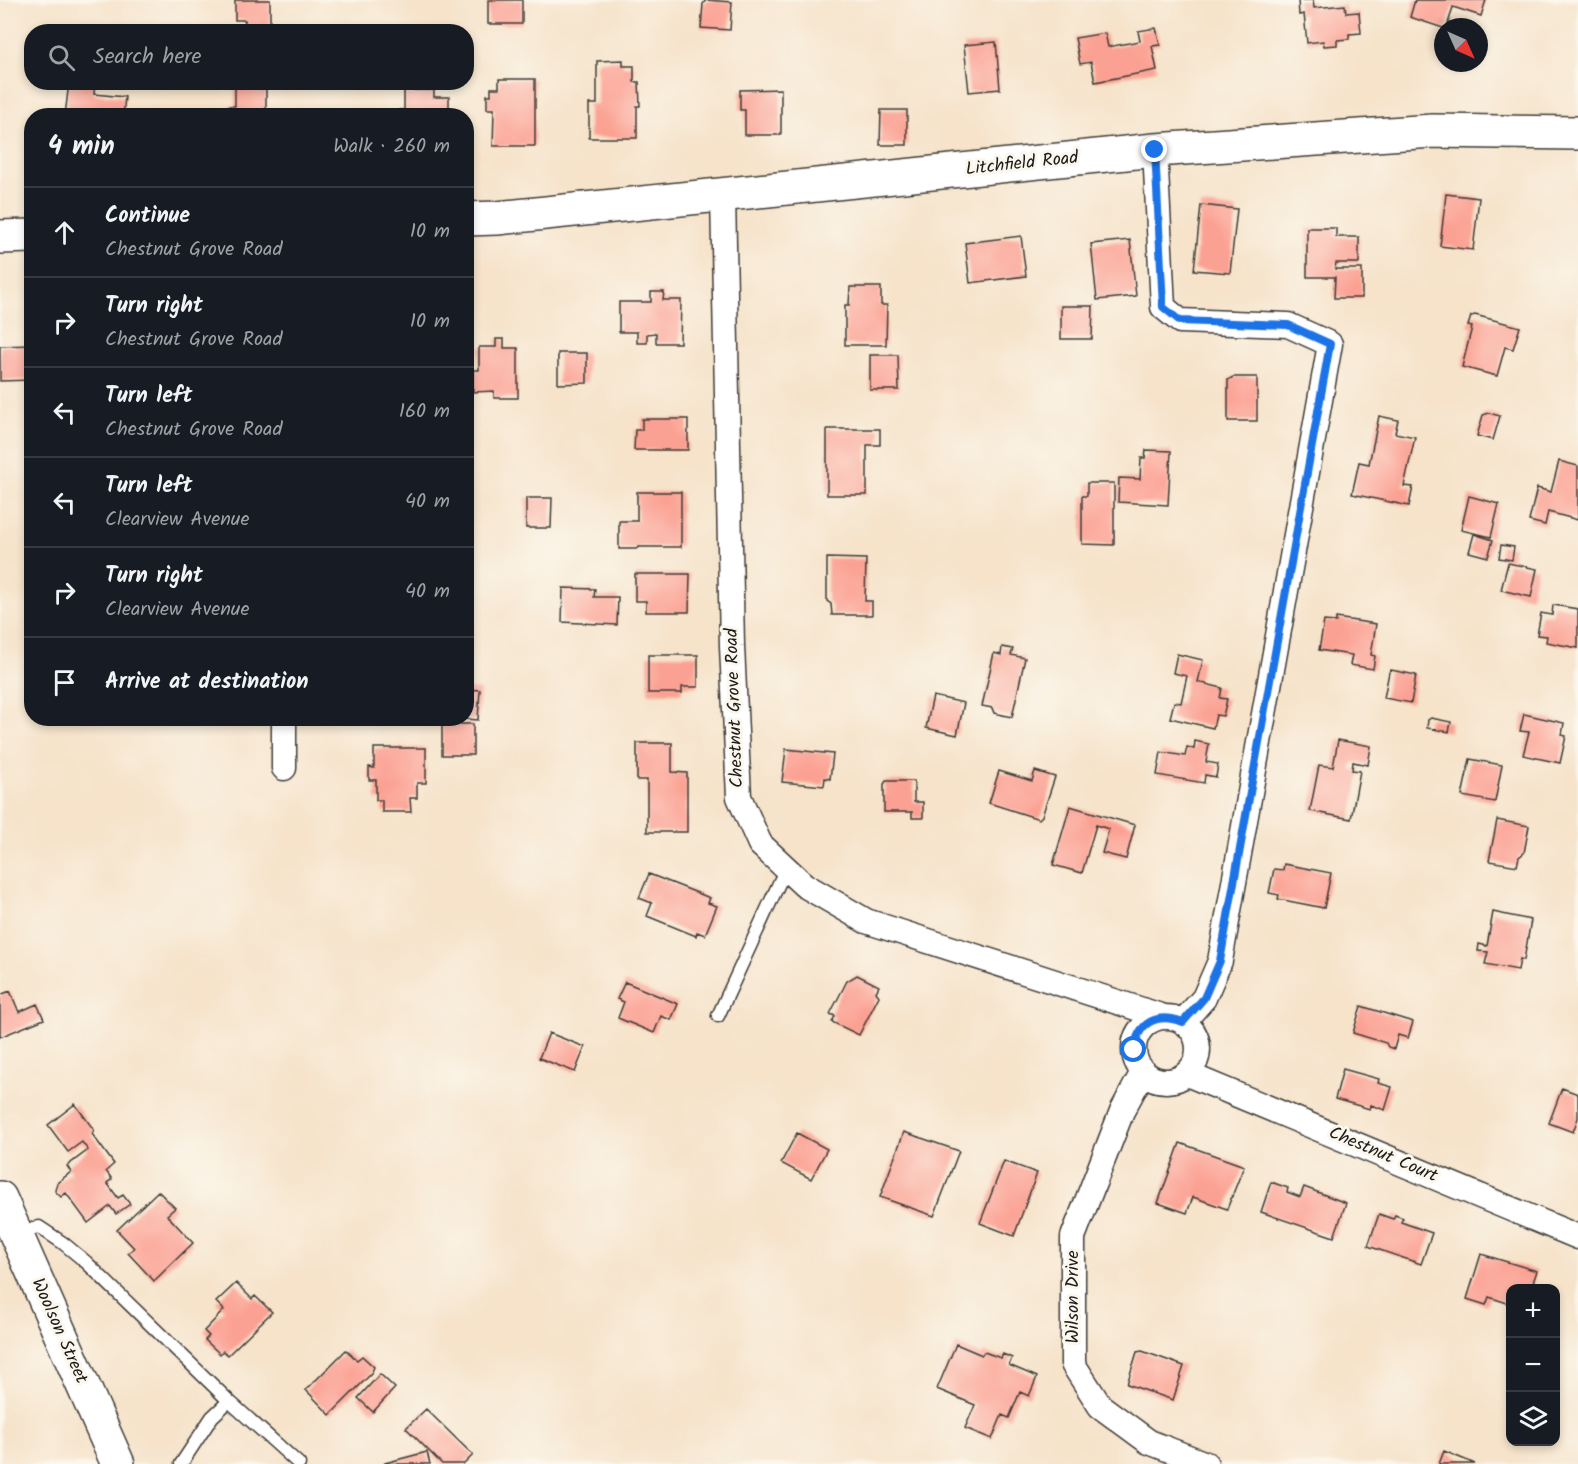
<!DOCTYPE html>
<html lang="en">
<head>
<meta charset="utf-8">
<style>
  body { margin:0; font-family:Kalam,sans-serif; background:#242831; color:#f1f3f6 }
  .controls { position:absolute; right:18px; bottom:18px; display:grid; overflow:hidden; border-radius:12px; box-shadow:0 3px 9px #0003 }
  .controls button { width:54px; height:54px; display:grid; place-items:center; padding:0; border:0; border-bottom:2px solid #363941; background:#171b24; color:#f1f3f6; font:30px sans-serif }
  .compass { position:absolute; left:1434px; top:18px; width:54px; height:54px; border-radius:50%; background:#171b24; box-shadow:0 3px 9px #0003; rotate:135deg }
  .stop { position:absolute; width:18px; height:18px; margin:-14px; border:4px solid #1a73e8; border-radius:50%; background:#fff }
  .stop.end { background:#1a73e8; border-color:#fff; box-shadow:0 2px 6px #0008 }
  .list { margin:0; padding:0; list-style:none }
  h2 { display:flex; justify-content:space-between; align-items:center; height:78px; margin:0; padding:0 24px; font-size:26px }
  h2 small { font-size:20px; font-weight:400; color:#9ea1a6 }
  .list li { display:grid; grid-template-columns:39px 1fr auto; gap:18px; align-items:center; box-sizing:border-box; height:90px; padding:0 24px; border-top:2px solid #363941 }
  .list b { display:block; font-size:22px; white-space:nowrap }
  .list p { margin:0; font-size:20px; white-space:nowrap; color:#9ea1a6 }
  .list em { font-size:20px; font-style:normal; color:#9ea1a6 }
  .icon { flex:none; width:33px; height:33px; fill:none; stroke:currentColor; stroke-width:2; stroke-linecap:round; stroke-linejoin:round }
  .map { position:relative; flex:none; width:1578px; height:1464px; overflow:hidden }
  .search { position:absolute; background:#171b24; box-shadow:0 3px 9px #0003; left:24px; top:24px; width:450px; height:66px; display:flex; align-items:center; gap:15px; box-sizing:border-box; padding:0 21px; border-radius:24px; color:#9ea1a6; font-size:22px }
  .panel { position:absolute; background:#171b24; box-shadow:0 3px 9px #0003; left:24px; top:108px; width:450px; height:618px; border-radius:24px }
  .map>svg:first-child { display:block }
</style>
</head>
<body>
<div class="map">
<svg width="1578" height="1464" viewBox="0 0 1578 1464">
  <rect width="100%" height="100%" fill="#fbf7ec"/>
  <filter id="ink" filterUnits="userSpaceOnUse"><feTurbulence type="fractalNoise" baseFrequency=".0167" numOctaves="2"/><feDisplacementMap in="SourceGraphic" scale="12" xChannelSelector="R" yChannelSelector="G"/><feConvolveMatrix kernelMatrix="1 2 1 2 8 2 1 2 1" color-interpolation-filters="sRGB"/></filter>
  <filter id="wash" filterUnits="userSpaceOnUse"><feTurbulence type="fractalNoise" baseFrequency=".008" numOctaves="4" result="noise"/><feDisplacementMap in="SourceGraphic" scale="24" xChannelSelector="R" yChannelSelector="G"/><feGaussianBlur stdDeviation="1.35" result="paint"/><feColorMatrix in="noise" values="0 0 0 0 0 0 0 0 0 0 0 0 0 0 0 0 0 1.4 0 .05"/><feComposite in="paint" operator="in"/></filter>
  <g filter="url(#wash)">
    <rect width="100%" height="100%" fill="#f6e3ca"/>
    <g id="blocks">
      <path fill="#fba193" d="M235 0H270V28H245V20H235Z
        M488 0H522V24H488Z
        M706 0 732 2 730 30 701 28 703 4Z
        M1298 0H1313L1314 8 1345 5 1346 13 1359 12 1361 33 1349 34V39L1337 40V45L1324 46 1323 41 1307 43 1304 14 1299 15Z
        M1415 0H1486L1481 16 1453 7 1447 27 1443 28 1410 17Z
        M1156 28 1160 45 1152 46 1157 70 1095 82 1091 62 1080 64 1075 38 1105 33 1108 47 1140 41 1138 31Z
        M996 42 1000 89 969 92 964 45Z
        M623 60V66H634V82H639L640 106H637V138H589V104H597V61Z
        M499 79H535V146H493L494 109H487V95H491V88H499Z
        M69 82H95L94 94 125 97 123 116H65Z
        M235 82H266V116H229V106H235Z
        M781 89V135H745V110H740V90Z
        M404 90H434V97H449V116H399V110H404Z
        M881 110H907V145H880Z
        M1446 194 1479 198 1473 250 1440 246Z
        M1201 205 1237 209 1230 273 1194 270Z
        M1307 228H1336V237H1359V263H1336L1335 269H1362V298H1334L1335 277H1307Z
        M1021 236 1026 276 970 283 965 243Z
        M1130 240 1136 296 1097 300 1091 244Z
        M850 287H881V305H887L886 345H845V305H849Z
        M651 292H664L663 300H681L680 343H656V333L647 334V343H637V332H619V302H651Z
        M1061 306H1093L1092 339H1061Z
        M1475 315 1520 327 1513 349 1505 347 1497 376 1462 367 1472 327 1468 326 1471 316Z
        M496 339H504V348H518V398H494V391L473 392V370H479V347H496Z
        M32 345V380L0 381V346Z
        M558 353H587V383L558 384Z
        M870 355H898L899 390H870Z
        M1233 377H1257V421H1228V380Z
        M1489 413 1500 416 1493 440 1477 436 1483 415Z
        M1379 416 1398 420 1395 433 1415 437 1404 486 1413 487 1409 506 1352 494 1359 462 1369 464Z
        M642 419H688V450H634L635 430H642Z
        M827 429H880V445H867V495H827Z
        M1146 450 1171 451 1168 505 1118 502 1119 478 1140 479 1141 458H1145Z
        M1559 461 1578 466V520L1548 512 1545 525 1529 521 1537 488 1551 492Z
        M1087 483H1114V545L1082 544V496H1087Z
        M637 492H681V547H639L636 549H619V521H637Z
        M1469 496 1499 504 1491 537 1461 530Z
        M526 498H552L551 528H526Z
        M1474 534 1493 540 1488 557 1469 552Z
        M1501 545 1514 547 1512 560 1499 558Z
        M827 558 866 559 865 601H872V615H832L831 604 827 601Z
        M1508 563 1537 569 1531 597 1501 590Z
        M635 574H690L689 612H646V601H635Z
        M563 588 595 589 594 597H618L617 625 562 622Z
        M1553 605 1578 609V648L1546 642 1547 636 1537 635 1541 613 1552 615Z
        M1336 618 1376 624 1371 655 1375 656 1373 669 1350 665 1352 655 1319 650 1324 621 1336 622Z
        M1002 647 1013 649 1011 655 1025 658 1012 717 994 713 992 708 982 706 994 653 1001 655Z
        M1177 654 1203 660 1198 682 1222 688 1220 698 1227 699 1223 716 1216 715 1213 728 1170 718 1174 702 1181 703 1187 676 1173 673Z
        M648 655H698V687H682V693H648Z
        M1391 670 1416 675 1411 703 1384 698 1389 672Z
        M466 689 480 690 478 720 466 719Z
        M933 696 964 703 957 735 926 728Z
        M1524 714 1564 723 1562 735 1566 736 1560 763 1523 755 1529 732 1520 731Z
        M1431 718 1451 722 1449 732 1427 728 1428 720Z
        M442 724H473V755H442Z
        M1338 740 1371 746 1368 765 1353 762 1352 770 1360 771 1351 819 1310 811 1319 765 1333 767Z
        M1195 741 1209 744 1206 762 1218 764 1216 777 1205 775 1204 783 1157 775 1161 752 1185 756 1187 747 1194 749Z
        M637 743H672V772L687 773V832H647V780H637Z
        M374 748H426V783H417V798H410L411 812H382V800H376V780H369V767L374 768Z
        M786 749 833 754 830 779 825 778 824 786 782 782Z
        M1470 759 1502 765 1495 802 1462 796Z
        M999 771 1032 781 1035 771 1055 777 1042 816 1039 819 989 803Z
        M886 781H914V802H923V818H912V812H884V784Z
        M1070 806 1135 825 1126 859 1102 853 1109 829 1096 825 1082 873 1053 865Z
        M1497 820 1529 826 1524 853 1519 857 1517 866 1489 861Z
        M1284 864 1331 873 1324 908 1278 899 1279 895 1269 893 1274 869 1283 870Z
        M649 874 710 898 708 903 717 906 705 935 697 932 696 936 647 916 652 903 639 898Z
        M1493 912 1531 920 1524 960 1520 959 1518 970 1485 964 1488 952 1478 951 1479 944 1487 946Z
        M857 975 879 986 876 992 879 996 859 1035 832 1022 835 1016 830 1014 847 981Z
        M625 982 678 1004 671 1020 661 1016 654 1033 618 1018 624 1002 617 999Z
        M10 991 19 1012 37 1004 44 1019 0 1037V995Z
        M1361 1006 1413 1022 1408 1038 1398 1035 1394 1049 1388 1047 1386 1043 1353 1033Z
        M549 1033 585 1047 575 1072 539 1058Z
        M1343 1069 1379 1079 1378 1083 1392 1087 1385 1110 1371 1105 1370 1109 1335 1099Z
        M1562 1088 1578 1094V1118L1573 1132 1549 1123Z
        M75 1104 94 1130 92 1134 114 1164 106 1171 112 1179 107 1183 118 1198 123 1195 130 1204 116 1214 110 1206 88 1223 66 1193 61 1197 55 1191 57 1183 71 1172 67 1166 88 1150 82 1142 68 1152 48 1125Z
        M904 1132 959 1151 934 1216 880 1197Z
        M797 1133 827 1149 811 1179 781 1163Z
        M1180 1143 1244 1166 1227 1209 1193 1197 1187 1213 1158 1203Z
        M1004 1161 1037 1173 1014 1236 980 1223Z
        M1271 1182 1288 1188 1287 1192 1300 1197 1304 1187 1346 1203 1334 1237 1261 1212Z
        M158 1191 175 1208 167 1215 193 1243 154 1281 128 1253 134 1248 117 1230Z
        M1379 1214 1393 1219 1395 1215 1403 1218 1401 1222 1432 1233 1421 1264 1368 1246Z
        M1481 1254 1537 1271 1531 1288H1510V1304L1489 1297 1486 1305 1467 1299Z
        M236 1283 252 1299 255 1296 272 1312 228 1355 223 1351 220 1354 205 1340 209 1336 204 1331 224 1310 216 1302Z
        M956 1344 982 1355 984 1352 1001 1358 1003 1354 1012 1358 1009 1365 1037 1377 1029 1396 1020 1392 1009 1418 1002 1415 992 1439 965 1428 975 1405 937 1389Z
        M346 1350 357 1360 362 1356 374 1367 371 1374 330 1415 306 1390Z
        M1142 1351 1184 1366 1173 1400 1127 1384 1137 1352Z
        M380 1374 395 1388 373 1412 358 1398Z
        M426 1409 473 1455 464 1464H442L406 1428Z
        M1444 1451 1475 1464H1439Z
        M427 1452 430 1464H386L385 1463Z"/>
    </g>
  </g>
  <g filter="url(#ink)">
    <use href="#blocks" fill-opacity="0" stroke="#3d3a36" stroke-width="1.5"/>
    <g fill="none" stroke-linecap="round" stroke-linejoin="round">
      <g stroke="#3d3a36" stroke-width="15">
        <path id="lane" d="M718 1016 786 868
          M17 1232 39 1227 63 1243 86 1262 229 1401
          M181 1464 212 1417 229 1401 299 1464"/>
      </g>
      <g stroke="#3d3a36" stroke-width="27">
        <path id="street" d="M1155 150 1163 307 1180 321 1288 325 1330 344 1220 961 1204 998 1183 1022
          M723 195 732 646 739 797 760 844 804 885 866 921 1164 1017
          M284 718V768
          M1134 1049a32 32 0 1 1 64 0a32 32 0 1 1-64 0Z
          M1143 1072 1122 1111 1073 1237V1364L1100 1406 1149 1442 1206 1464
          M1187 1074 1578 1237"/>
      </g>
      <g stroke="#3d3a36" stroke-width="36">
        <path id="secondary" d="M466 219 497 218 1155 150 1433 131 1578 133
          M0 237 32 236
          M0 1198 118 1464"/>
      </g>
      <use href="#lane" stroke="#fff" stroke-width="12"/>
      <use href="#street" stroke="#fff" stroke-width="24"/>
      <use href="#secondary" stroke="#fff" stroke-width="33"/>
    </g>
  </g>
  <g fill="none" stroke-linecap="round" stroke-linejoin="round" filter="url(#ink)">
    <path stroke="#1a73e8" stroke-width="8" d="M1134 1050C1138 1022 1157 1012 1183 1022L1204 998 1220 961 1330 344 1288 325 1180 321 1163 307 1155 150"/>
  </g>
  <g text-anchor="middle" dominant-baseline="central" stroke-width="6" stroke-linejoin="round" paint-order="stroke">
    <g font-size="18" fill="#1c1c1c" stroke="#fbf7ec">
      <text transform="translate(1022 164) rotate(-6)">Litchfield Road</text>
      <text transform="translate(735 708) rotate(-92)">Chestnut Grove Road</text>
      <text transform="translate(1383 1155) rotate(23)">Chestnut Court</text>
      <text transform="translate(1073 1297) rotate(-90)">Wilson Drive</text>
      <text transform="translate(59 1331) rotate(66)">Woolson Street</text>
    </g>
  </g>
</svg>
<div class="controls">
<button>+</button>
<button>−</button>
<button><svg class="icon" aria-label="layers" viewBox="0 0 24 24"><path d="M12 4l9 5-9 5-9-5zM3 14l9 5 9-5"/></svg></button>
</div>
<svg class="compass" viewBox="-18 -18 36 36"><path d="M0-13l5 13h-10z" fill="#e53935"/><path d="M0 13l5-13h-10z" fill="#9ea1a6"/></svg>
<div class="stop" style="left:1134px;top:1050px"></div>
<div class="stop end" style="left:1155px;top:150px"></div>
<div class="search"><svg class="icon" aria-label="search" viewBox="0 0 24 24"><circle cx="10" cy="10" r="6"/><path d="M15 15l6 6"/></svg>Search here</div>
<section class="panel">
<h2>4 min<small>Walk · 260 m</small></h2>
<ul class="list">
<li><svg class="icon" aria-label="ahead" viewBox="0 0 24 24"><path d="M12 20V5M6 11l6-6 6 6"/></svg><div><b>Continue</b><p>Chestnut Grove Road</p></div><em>10 m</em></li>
<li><svg class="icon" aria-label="right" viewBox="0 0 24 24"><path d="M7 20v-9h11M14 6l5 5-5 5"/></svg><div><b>Turn right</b><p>Chestnut Grove Road</p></div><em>10 m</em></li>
<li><svg class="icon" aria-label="left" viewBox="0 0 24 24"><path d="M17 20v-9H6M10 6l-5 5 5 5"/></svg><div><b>Turn left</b><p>Chestnut Grove Road</p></div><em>160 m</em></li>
<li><svg class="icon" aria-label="left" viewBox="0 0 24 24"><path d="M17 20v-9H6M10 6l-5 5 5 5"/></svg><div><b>Turn left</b><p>Clearview Avenue</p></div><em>40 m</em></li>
<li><svg class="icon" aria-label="right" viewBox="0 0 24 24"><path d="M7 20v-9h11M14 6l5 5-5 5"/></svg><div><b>Turn right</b><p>Clearview Avenue</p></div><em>40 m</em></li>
<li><svg class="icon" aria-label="arrive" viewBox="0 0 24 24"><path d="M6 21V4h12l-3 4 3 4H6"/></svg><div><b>Arrive at destination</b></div></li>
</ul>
</section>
</div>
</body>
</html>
